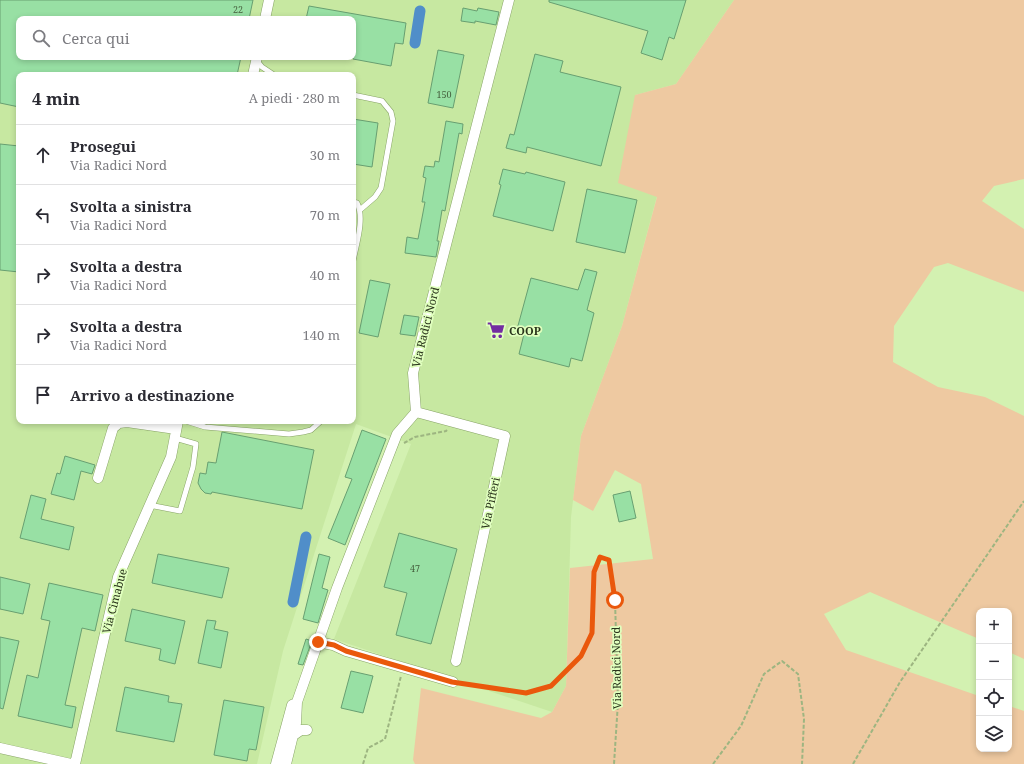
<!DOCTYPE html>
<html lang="it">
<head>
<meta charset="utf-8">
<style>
  body { margin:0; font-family:"Noto Serif",serif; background:#f2f2f3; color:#2b2b33 }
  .controls { position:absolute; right:12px; bottom:12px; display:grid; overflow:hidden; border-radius:8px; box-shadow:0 2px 6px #0003 }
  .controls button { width:36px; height:36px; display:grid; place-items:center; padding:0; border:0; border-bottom:1px solid #e1e1e2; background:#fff; color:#2b2b33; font:20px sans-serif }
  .stop { position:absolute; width:12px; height:12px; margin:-9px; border:3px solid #ea580c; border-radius:50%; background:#fff }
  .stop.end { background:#ea580c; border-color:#fff; box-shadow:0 1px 4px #0008 }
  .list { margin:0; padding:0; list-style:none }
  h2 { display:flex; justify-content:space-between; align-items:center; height:52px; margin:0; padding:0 16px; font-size:17px }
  h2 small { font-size:13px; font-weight:400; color:#7c7c81 }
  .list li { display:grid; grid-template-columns:26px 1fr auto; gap:12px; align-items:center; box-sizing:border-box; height:60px; padding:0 16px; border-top:1px solid #e1e1e2 }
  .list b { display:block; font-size:15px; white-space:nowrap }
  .list p { margin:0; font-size:13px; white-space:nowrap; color:#7c7c81 }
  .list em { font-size:13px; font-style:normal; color:#7c7c81 }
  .icon { flex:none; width:22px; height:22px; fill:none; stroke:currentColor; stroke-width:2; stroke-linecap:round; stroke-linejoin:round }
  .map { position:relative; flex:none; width:1024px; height:764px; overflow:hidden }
  .search { position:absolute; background:#fff; box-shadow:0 2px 6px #0003; left:16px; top:16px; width:340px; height:44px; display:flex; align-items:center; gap:10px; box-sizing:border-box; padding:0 14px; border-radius:8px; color:#7c7c81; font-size:15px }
  .panel { position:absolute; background:#fff; box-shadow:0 2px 6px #0003; left:16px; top:72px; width:340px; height:352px; border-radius:8px }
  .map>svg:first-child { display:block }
</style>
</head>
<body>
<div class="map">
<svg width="1024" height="764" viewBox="0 0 1024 764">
  <rect width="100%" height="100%" fill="#d3f1b1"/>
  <path fill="#c7e8a1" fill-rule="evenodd" d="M0 0H734L676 84 635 95 657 196 622 326 581 436 571 517 566 686 552 712 334 639 411 444 356 424 283 651 257 764H0ZM19 19H353V57H19ZM19 75H353V421H19Z"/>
  <path fill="#eec9a1" d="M734 0H1024V179L994 186 982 201 1024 229V292L948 263 934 267 894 326 893 362 938 387 985 397 1024 416V659L1009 652V611H979V639L870 592 824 614 846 650 979 696V749H1009V706L1024 711V764H415L413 760 421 688 541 718 552 712 566 686 570 568 653 559 641 484 615 470 593 511 573 500 581 436 622 326 657 197 618 183 635 95 676 84Z"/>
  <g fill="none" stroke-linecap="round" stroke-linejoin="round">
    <path stroke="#508ec9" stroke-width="11" d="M415 43 420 11
      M293 602 306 537"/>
  </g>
  <path fill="#98e0a4" stroke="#689f71" d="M0 0H253L249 19H19V57H241L237 75H19V107L0 103Z
    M549 0H686L674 39 669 37 662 60 641 53 648 31 549 2Z
    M309 6 406 23 403 44 395 43 391 66 353 59V19H306Z
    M463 8 477 11 478 8 499 12 496 25 475 21V23L461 21Z
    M438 50 464 55 453 108 428 103Z
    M535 54 563 61 560 72 621 87 601 166 527 147 526 153 506 148 510 134 514 135Z
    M353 119 378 123 372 167 353 164Z
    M446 121 463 124 462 134 459 133 445 211 442 210 437 241H439L436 257 405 253 407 237 418 239 425 202H422L426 178 423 177 425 166 434 167 435 161 439 162Z
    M0 144 19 146V272L0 270Z
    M503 169 525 174 526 172 565 182 553 231 493 216 501 185 499 184Z
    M587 189 637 200 625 253 576 242Z
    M585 269 597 272 587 310 594 313 582 361 571 358 569 367 519 354 524 334 516 333 531 278 578 290Z
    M370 280 390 284 378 337 359 333Z
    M404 315 419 317 415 336 400 334Z
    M362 430 386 439 345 545 328 538 352 479 345 477Z
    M222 432 314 450 302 509 212 492 211 494 205 493 201 489 198 483 200 473 206 474 208 462 216 463Z
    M65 456 95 465 92 474 81 471 74 500 51 494 57 473 60 474Z
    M630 491 636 518 619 522 613 495Z
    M31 495 46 499 41 519 74 527 69 550 20 538Z
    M399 533 457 549 431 644 396 635 407 593 384 587Z
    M158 554 229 568 222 598 152 583Z
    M319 554 330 557 322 588 328 590 318 623 303 619Z
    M0 577 30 584 23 614 0 609Z
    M49 583 103 595 95 631 82 628 65 705 76 707 72 728 18 716 27 675 38 678 50 621 41 619Z
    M132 609 185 621 175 664 159 660 161 649 125 641Z
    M207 620 216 621 214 629 228 632 221 668 198 663Z
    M0 637 19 641 3 709 0 708Z
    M306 639 312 641 303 665 298 664Z
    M351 671 373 676 363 713 341 708Z
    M125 687 169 696 168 702 182 704 174 742 116 731Z
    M224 700 264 707 256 750 249 749 247 761 214 755Z"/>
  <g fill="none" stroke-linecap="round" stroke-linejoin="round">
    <g stroke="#88a467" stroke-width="6">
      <path id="service" d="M257 61 262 67 274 75
        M353 95 382 101 391 112 393 121 381 188 375 197 361 209
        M353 202 357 203C365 218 356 245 353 261
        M186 421 205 427 289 434 303 432 311 430 321 421
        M149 505 180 511 193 467 196 444 175 438"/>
    </g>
    <g stroke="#88a467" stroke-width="11">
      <path id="minor" d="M265 19 269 0
        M253 75 257 57
        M416 412 505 436 456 661
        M98 478 113 428 119 423 127 422 176 429
        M318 642 333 645 346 651 453 682
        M291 737 301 730H307
        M0 748 71 764
        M75 764 118 577 171 457 178 421
        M276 764 292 705 294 704
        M286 764 296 723 297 702 337 588 397 434 416 412 413 373 509 0"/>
    </g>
    <path stroke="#9db581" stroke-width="2" stroke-dasharray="4 2" stroke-linecap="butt" d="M404 443 415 437 446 431 447 430
      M463 683 526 693 551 685 581 656 591 633 594 572 600 557 609 560 615 600 618 702 614 764
      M363 764 368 748 385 739 401 676
      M713 764 741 726 764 674 782 661 798 674 804 719 802 764
      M853 764 900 682 1024 501"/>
    <use href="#service" stroke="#fff" stroke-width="5"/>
    <use href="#minor" stroke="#fff" stroke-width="10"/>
  </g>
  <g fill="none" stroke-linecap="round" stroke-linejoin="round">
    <path stroke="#ea580c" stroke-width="5" d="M318 642 334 645 346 651 452 682 526 693 551 686 581 656 592 633 594 572 600 557 609 560 615 600"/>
  </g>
  <defs>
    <g id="supermarket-bare" transform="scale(1.38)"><path d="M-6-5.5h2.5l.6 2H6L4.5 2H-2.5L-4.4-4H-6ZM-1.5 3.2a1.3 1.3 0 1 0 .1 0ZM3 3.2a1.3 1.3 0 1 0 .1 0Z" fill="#732da1" stroke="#e0ffbe" stroke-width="2.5" paint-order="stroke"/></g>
  </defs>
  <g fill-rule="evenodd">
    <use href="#supermarket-bare" x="496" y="330"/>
  </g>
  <g text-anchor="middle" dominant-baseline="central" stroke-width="3.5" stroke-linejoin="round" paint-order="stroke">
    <g font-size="9" fill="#455f3d">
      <text x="238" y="9">22</text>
      <text x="444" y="94">150</text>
      <text x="415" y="568">47</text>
    </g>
    <g font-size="11" fill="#29341b" stroke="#e0ffbe">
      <text transform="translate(425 327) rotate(-76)">Via Radici Nord</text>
      <text transform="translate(490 503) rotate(-78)">Via Pifferi</text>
      <text transform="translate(114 601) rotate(-75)">Via Cimabue</text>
      <text transform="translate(616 668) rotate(-91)">Via Radici Nord</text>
    </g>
    <g font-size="11" font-weight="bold" fill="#29341b" stroke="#e0ffbe" text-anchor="start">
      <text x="509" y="330">COOP</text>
    </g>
  </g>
</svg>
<div class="controls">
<button>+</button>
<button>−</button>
<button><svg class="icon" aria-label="locate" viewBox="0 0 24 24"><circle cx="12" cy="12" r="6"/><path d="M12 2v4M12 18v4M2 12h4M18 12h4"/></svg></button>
<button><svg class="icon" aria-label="layers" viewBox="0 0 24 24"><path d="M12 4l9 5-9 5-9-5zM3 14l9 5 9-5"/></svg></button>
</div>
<div class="stop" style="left:615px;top:600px"></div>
<div class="stop end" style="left:318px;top:642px"></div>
<div class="search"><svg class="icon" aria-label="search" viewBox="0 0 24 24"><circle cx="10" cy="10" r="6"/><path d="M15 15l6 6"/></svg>Cerca qui</div>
<section class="panel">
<h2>4 min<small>A piedi · 280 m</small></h2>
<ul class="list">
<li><svg class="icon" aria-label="ahead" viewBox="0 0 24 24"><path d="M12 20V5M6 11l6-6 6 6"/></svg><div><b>Prosegui</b><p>Via Radici Nord</p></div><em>30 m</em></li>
<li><svg class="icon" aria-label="left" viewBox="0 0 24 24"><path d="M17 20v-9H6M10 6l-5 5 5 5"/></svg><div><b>Svolta a sinistra</b><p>Via Radici Nord</p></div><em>70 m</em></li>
<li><svg class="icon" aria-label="right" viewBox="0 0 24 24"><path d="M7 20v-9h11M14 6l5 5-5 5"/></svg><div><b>Svolta a destra</b><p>Via Radici Nord</p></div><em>40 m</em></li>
<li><svg class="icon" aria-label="right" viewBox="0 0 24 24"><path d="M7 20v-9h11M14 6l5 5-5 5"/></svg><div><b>Svolta a destra</b><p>Via Radici Nord</p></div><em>140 m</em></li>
<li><svg class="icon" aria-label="arrive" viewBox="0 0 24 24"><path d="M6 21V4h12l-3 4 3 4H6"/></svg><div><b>Arrivo a destinazione</b></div></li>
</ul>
</section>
</div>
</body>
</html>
